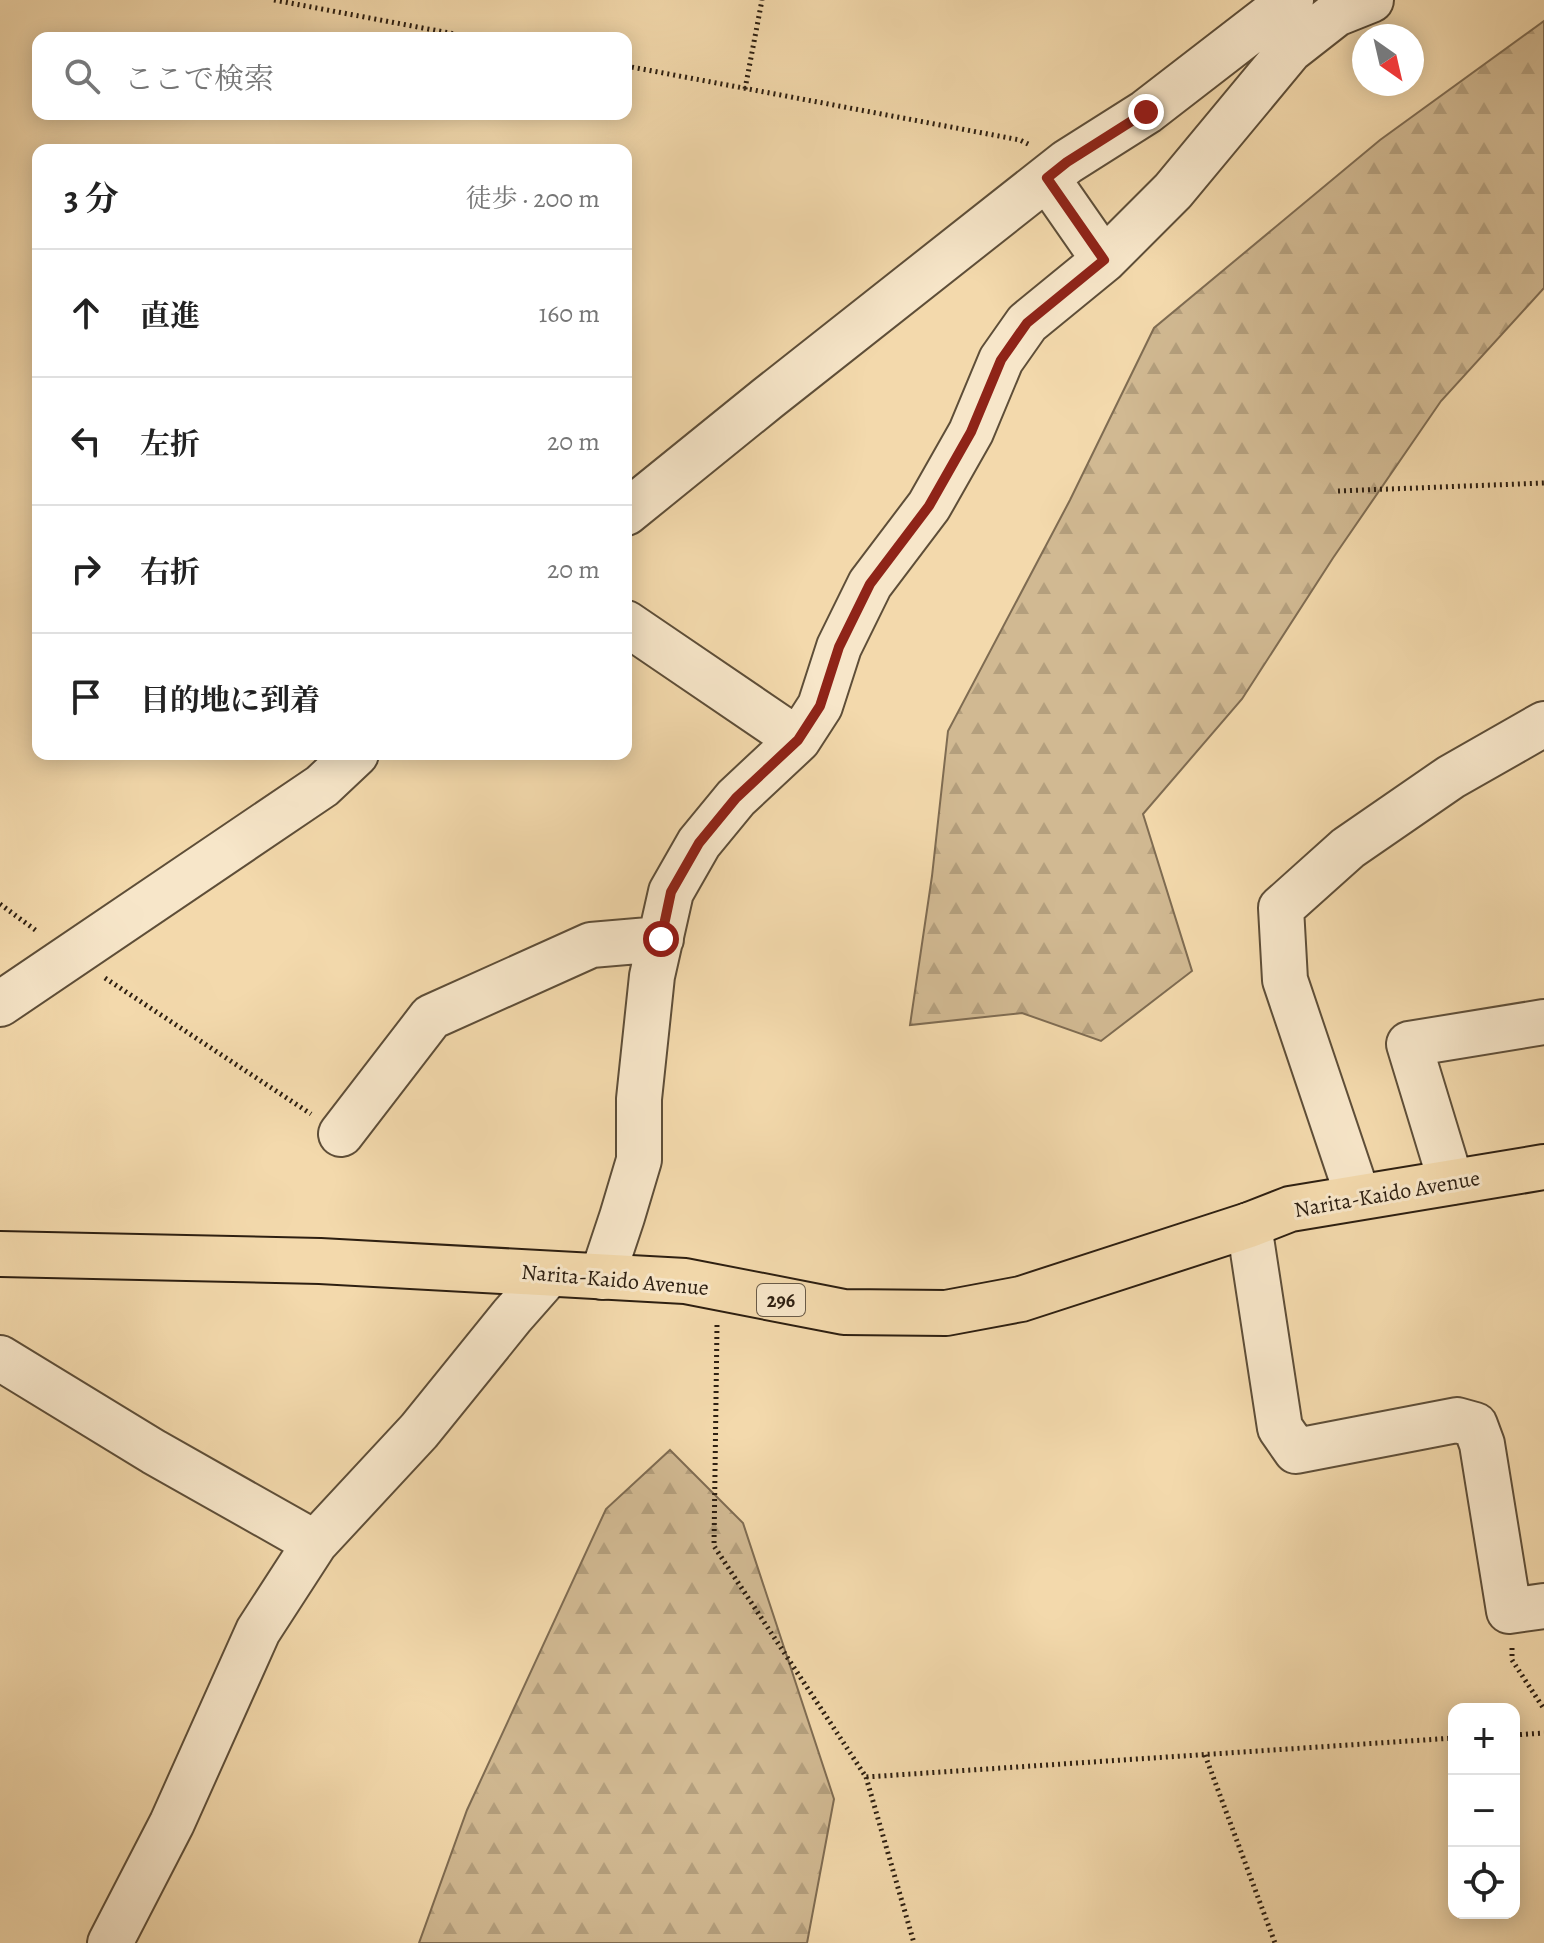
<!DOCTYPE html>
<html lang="ja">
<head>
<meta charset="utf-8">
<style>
  body { margin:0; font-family:Alegreya,"Noto Serif JP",serif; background:#f2f2f2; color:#222 }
  .controls { position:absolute; right:24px; bottom:24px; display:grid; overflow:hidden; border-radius:16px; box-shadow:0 4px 20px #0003 }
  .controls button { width:72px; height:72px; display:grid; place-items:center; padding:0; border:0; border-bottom:2px solid #e0e0e0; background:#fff; color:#222; font:40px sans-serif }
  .compass { position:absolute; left:1352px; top:24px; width:72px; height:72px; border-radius:50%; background:#fff; box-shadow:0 4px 20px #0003; rotate:146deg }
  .stop { position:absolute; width:24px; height:24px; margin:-18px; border:6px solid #8f2418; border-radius:50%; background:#fff }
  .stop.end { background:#8f2418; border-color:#fff; box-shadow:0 2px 8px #0008 }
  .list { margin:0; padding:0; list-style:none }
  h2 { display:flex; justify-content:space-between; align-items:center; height:104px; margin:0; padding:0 32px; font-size:34px }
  h2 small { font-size:26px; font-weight:400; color:#767676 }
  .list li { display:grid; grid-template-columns:52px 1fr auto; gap:24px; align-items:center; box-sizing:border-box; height:128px; padding:0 32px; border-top:2px solid #e0e0e0 }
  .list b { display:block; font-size:30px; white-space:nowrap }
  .list em { font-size:26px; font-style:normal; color:#767676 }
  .icon { flex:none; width:44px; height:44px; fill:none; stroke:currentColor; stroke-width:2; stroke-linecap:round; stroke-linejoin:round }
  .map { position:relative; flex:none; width:1544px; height:1943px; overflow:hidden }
  .search { position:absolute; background:#fff; box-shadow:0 4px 20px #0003; left:32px; top:32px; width:600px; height:88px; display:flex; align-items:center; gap:20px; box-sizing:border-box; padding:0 28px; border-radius:16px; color:#767676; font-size:30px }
  .panel { position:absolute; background:#fff; box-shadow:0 4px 20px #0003; left:32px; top:144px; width:600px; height:616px; border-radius:16px }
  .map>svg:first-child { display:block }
</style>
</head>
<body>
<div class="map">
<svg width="1544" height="1943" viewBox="0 0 1544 1943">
  <defs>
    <pattern id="forest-firs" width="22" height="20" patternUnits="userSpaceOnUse" patternTransform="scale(2)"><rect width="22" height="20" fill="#d1b992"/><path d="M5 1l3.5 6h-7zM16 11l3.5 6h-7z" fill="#b49f7d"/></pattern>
  </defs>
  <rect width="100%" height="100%" fill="#f3d9ac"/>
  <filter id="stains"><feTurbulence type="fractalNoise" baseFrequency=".0025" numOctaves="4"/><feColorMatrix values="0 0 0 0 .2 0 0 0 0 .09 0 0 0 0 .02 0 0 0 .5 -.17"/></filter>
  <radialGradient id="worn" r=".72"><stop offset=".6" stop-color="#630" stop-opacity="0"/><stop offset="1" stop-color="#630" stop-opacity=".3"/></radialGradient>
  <path fill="url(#forest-firs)" stroke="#7f6c52" stroke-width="2" d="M1544 21V288L1441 401 1333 558 1242 699 1143 814 1192 971 1101 1041 1022 1013 910 1025 932 876 948 731 1070 500 1154 328 1380 140Z
    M670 1450 743 1523 834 1799 807 1943H419L467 1810 606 1509Z"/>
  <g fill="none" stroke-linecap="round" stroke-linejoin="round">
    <g stroke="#5e4e38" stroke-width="48">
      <path id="minor" d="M1047 178 1104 260
        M626 513 768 398 1067 162 1146 112 1291 0
        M626 623 798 740
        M0 1004 322 786 356 754
        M341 1134 431 1017 591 945 661 939
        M1451 1182 1409 1044 1544 1022
        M1358 1197 1285 980 1281 908 1348 848 1451 777 1544 724
        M1249 1225 1280 1428 1296 1451 1457 1420 1475 1425 1482 1444 1509 1611 1544 1606
        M602 1277 622 1217 639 1160V1099L652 976 671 892 699 843 736 798 798 740 820 706 839 647 870 584 929 506 971 432 1001 360 1027 323 1104 260 1173 191 1290 50 1336 14 1371 0
        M0 1358 154 1452 315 1543
        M110 1943 172 1823 258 1631 315 1543 419 1431 512 1316 549 1274"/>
    </g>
    <g stroke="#2d1f11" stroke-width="48">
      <path id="highway" d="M0 1254 320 1261 685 1281 844 1312 946 1313 1021 1299 1249 1225 1290 1209 1544 1167"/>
    </g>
    <path stroke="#2d1f11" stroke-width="5" stroke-dasharray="2 4" stroke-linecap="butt" d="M274 0 476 38
      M626 66 1020 140 1030 145
      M745 89 762 0
      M1338 491 1544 483
      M0 904 38 932
      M105 978 311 1114
      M717 1325 714 1546 866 1777 1454 1738
      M1512 1648V1660L1544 1709
      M1514 1735 1544 1733
      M1205 1755 1275 1943
      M866 1777 914 1943"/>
    <use href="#minor" stroke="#f7e6c9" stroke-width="44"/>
    <use href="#highway" stroke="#f3d9ac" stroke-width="44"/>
  </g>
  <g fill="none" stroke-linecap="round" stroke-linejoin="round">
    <path stroke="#8f2418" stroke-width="10" d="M661 939 671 892 699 843 736 798 798 740 820 706 839 647 870 584 929 506 971 432 1001 360 1027 323 1104 260 1047 178 1067 162 1146 112"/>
  </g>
  <g text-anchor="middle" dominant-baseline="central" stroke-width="6" stroke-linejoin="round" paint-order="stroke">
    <rect fill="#f7e6c9" stroke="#6a5b48" stroke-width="2" x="757" y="1284" width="48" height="32" rx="6"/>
    <g font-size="20" font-weight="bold" fill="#2d1f11">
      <text x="781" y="1300">296</text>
    </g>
    <g font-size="22" fill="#2d1f11" stroke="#f7e6c9">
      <text transform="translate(1387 1194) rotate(-10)">Narita-Kaido Avenue</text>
      <text transform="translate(615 1280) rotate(5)">Narita-Kaido Avenue</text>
    </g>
  </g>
  <rect width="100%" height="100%" filter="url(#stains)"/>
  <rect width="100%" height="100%" fill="url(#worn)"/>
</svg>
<div class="controls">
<button>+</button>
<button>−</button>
<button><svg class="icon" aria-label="locate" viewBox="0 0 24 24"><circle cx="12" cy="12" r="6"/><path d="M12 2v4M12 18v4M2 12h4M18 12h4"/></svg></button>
</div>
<svg class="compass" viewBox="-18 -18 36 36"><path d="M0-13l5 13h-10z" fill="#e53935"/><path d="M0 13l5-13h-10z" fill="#767676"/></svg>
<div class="stop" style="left:661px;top:939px"></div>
<div class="stop end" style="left:1146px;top:112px"></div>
<div class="search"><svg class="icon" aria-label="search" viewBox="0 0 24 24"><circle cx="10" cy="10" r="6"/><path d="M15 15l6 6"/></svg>ここで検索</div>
<section class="panel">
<h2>3 分<small>徒歩 · 200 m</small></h2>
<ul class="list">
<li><svg class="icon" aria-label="ahead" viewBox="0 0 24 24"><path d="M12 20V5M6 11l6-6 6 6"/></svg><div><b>直進</b></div><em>160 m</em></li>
<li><svg class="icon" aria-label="left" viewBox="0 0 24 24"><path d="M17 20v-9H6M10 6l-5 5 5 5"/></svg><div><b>左折</b></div><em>20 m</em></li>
<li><svg class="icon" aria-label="right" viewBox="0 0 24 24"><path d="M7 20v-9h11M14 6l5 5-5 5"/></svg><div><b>右折</b></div><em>20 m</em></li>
<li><svg class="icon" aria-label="arrive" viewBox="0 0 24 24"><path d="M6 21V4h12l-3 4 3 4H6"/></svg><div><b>目的地に到着</b></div></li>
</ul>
</section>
</div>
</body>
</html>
